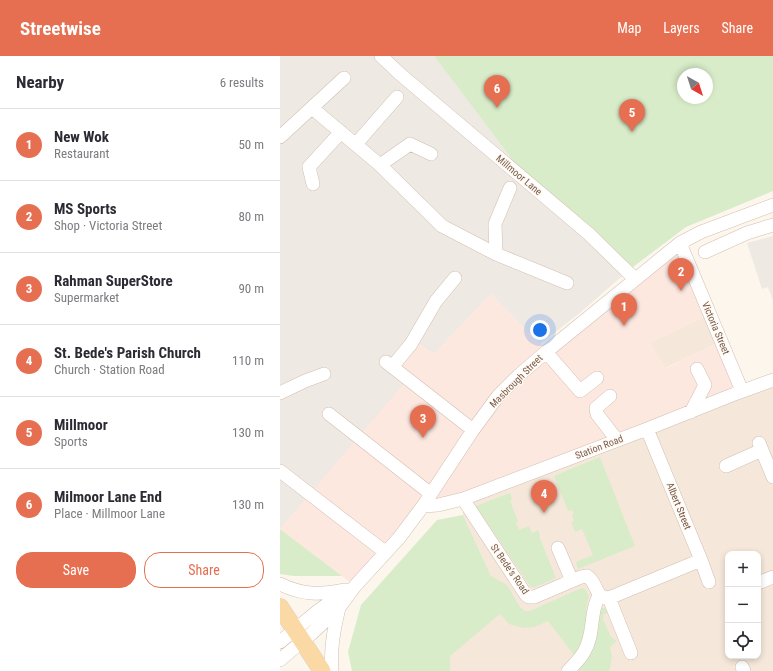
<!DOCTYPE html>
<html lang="en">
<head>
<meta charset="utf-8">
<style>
  body { margin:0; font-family:"Roboto Condensed",sans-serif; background:#f7f7f7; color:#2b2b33 }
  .controls { position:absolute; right:12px; bottom:12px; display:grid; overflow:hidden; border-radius:8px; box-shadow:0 2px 6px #0003 }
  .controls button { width:36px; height:36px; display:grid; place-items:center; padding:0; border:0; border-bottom:1px solid #e1e1e2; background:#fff; color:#2b2b33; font:20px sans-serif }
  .compass { position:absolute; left:397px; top:12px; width:36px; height:36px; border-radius:50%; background:#fff; box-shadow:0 2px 6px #0003; rotate:141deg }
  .you { position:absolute; left:260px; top:274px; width:14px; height:14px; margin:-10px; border:3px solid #fff; border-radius:50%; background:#1a73e8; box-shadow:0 0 0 6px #1a73e833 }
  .badge { display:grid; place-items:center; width:26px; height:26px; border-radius:50%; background:#e76f51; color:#fff; font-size:13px; font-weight:700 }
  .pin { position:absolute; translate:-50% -33px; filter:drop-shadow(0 1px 2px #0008) }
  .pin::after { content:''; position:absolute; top:21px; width:14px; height:12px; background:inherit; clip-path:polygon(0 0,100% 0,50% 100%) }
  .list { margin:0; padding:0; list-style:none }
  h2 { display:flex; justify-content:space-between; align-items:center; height:52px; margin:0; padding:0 16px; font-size:17px }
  h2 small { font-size:13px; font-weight:400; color:#7c7c81 }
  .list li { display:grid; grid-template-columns:26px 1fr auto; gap:12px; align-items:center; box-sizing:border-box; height:72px; padding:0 16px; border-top:1px solid #e1e1e2 }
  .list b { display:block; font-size:15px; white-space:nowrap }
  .list p { margin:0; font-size:13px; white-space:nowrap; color:#7c7c81 }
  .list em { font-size:13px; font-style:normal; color:#7c7c81 }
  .actions { display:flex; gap:8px; padding:12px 16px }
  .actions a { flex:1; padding:9px 0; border:1px solid #e76f51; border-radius:16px; text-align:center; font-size:14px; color:#e76f51 }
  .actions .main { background:#e76f51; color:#fff }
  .icon { flex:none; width:22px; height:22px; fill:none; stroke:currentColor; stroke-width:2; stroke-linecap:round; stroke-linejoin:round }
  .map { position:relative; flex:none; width:493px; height:615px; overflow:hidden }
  header { display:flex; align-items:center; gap:24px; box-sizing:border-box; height:56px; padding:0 20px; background:#e76f51; color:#fff }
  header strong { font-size:19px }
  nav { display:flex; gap:22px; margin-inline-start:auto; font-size:14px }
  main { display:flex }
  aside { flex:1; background:#fff }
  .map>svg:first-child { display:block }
</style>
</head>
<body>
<header>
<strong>Streetwise</strong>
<nav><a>Map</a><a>Layers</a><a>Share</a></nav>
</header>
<main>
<aside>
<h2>Nearby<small>6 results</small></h2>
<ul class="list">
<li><span class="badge">1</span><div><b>New Wok</b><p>Restaurant</p></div><em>50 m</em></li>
<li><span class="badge">2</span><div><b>MS Sports</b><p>Shop · Victoria Street</p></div><em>80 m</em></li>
<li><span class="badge">3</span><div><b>Rahman SuperStore</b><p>Supermarket</p></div><em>90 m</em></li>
<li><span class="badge">4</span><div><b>St. Bede's Parish Church</b><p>Church · Station Road</p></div><em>110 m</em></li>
<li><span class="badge">5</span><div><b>Millmoor</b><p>Sports</p></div><em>130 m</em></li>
<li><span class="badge">6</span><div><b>Milmoor Lane End</b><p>Place · Millmoor Lane</p></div><em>130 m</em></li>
</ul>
<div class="actions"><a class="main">Save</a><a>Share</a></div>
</aside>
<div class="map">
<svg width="493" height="615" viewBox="0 0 493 615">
  <rect width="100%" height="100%" fill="#fdf6ec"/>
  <path fill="#f5e8da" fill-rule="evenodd" d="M430 258 441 286 385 312 369 287Z
    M493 324V615H125L211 520 183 459V443ZM448 498H478V600H448Z"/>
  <path fill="#fde8e0" d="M400 187 430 258 370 287 386 312 441 286 462 335 367 373 143 450 75 530 0 473 72 387 115 313 136 286 154 298 211 238 260 288 266 295Z"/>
  <path fill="#efe9e4" d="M0 0H154L237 110 349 214 301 256 260 288 211 238 154 298 136 286 116 313 128 323 0 473Z
    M493 180V245L488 231 482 233 467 187Z"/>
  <path fill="#d8ecc9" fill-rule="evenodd" d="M154 0H493V135L406 171 349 214 237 110ZM403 18H427V42H403Z
    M320 401 355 490 298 513 296 506 313 499 302 473 295 476 291 466 294 465 292 459 294 458 292 454 288 455 274 420Z
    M230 437 232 444 230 445 238 465 236 466 239 474 249 470 252 477 258 474 260 479 259 480 276 522 253 532 250 530 196 450Z
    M183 459 211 520 227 529 240 551 245 555H250L299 533 303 532 306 534 309 541C304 555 307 571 303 585 301 590 297 595 294 599L268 565 255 571 244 572 229 568 220 558 170 600V615H72L68 596 81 549 157 464Z
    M0 473 62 520H14L0 518Z
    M321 552H325L327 557 324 558 323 563 331 581 337 585 330 591 332 600 330 613 329 615H300L299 613 303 605 318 556Z"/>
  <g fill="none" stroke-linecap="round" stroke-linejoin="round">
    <g stroke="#d1beb0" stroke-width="14">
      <path id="minor" d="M101 0 120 18 309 178 355 223
        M32 52 100 109 162 170 216 198
        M0 81 64 22
        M76 88 117 41
        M100 109 130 88 151 98
        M33 128 29 111 61 76
        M230 132 215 168 216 198 287 227
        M400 187 462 335
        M425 196 467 177 493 169
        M266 296 300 335 317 322
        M106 306 193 374
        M112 311 131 288 156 245 175 222
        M0 337 25 325 44 318
        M330 340 316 352 317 358 337 384
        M411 356 425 329 417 313
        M49 358 151 438
        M367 373 421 504 429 526
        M479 387 493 421
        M446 410 482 394
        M0 415 105 496
        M183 443 246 539 249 541H254L301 521 307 520C319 528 313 541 329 542L421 504
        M143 450 158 449 183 443 367 373 452 339 493 324
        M278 492 292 525
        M478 527 493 521
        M0 528C23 539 40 539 64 534
        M329 542 351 597
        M0 586 39 554 68 534
        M0 604 31 578 59 552 75 530 119 482 143 450 193 374 218 340 238 320 266 296 400 187 421 176 493 149
        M462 611 464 615
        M52 615C50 593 54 573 59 552
        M288 615C294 609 300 603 304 596 312 583 311 568 314 554 315 549 317 544 319 539"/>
    </g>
    <g stroke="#dad1cd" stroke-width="18">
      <path id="major" d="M0 551 42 615"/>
    </g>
    <use href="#minor" stroke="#fff" stroke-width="13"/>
    <use href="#major" stroke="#fbd9a5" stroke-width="17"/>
  </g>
  <g text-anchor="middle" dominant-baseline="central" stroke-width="3" stroke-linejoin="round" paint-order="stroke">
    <g font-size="10" fill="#7a5c4d" stroke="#fffaf3">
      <text transform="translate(239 119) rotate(40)">Millmoor Lane</text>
      <text transform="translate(436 272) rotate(67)">Victoria Street</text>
      <text transform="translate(236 325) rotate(-45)">Masbrough Street</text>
      <text transform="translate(319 391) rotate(-21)">Station Road</text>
      <text transform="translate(399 450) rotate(68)">Albert Street</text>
      <text transform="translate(230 513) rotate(55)">St Bede's Road</text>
    </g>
  </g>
</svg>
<div class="controls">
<button>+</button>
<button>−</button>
<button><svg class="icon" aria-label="locate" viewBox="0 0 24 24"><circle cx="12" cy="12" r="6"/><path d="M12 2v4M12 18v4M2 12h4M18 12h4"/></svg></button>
</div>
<svg class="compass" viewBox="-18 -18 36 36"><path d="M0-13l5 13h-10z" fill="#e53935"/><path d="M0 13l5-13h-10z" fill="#7c7c81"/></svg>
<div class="you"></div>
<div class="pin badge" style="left:344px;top:270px">1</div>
<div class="pin badge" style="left:401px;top:235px">2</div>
<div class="pin badge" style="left:143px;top:382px">3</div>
<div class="pin badge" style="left:264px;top:457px">4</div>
<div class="pin badge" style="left:352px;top:76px">5</div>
<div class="pin badge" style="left:217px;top:52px">6</div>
</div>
</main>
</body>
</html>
